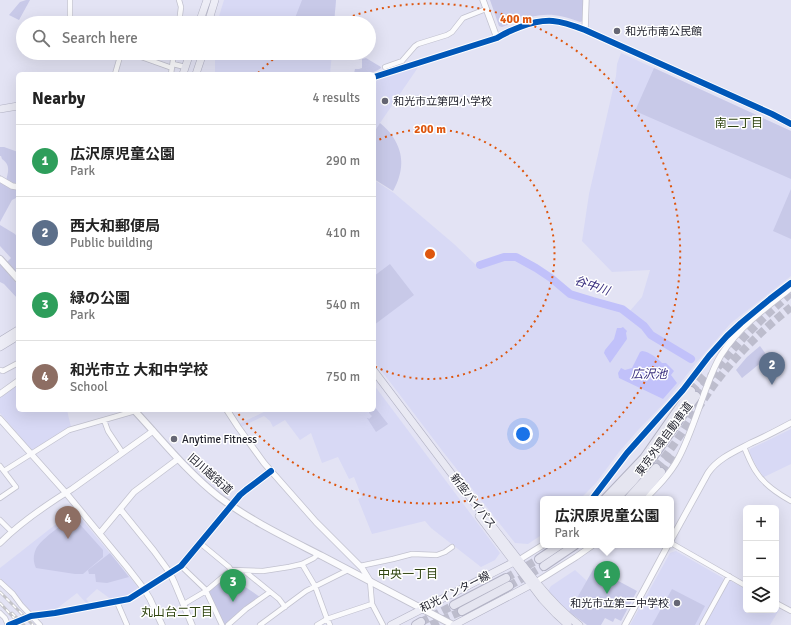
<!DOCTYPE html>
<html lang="en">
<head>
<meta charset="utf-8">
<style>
  body { margin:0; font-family:Signika,"Noto Sans JP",sans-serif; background:#f2f2f2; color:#222 }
  .controls { position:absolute; right:12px; bottom:12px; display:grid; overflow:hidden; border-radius:6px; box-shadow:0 4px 16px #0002 }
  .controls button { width:36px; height:36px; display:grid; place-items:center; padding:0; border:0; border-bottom:1px solid #e0e0e0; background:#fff; color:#222; font:20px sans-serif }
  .you { position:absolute; left:523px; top:434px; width:14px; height:14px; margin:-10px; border:3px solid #fff; border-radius:50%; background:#1a73e8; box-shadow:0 0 0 6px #1a73e833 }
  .badge { display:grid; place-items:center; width:26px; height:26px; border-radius:50%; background:#2563eb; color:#fff; font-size:13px; font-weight:700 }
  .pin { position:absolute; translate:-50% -33px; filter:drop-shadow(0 1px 2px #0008) }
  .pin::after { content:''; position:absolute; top:21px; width:14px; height:12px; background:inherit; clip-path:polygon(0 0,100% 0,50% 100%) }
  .popup { position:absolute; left:540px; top:496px; width:134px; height:52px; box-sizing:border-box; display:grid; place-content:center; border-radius:6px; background:#fff; filter:drop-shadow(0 1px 3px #0005); font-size:13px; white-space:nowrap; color:#767676 }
  .popup b { font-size:15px; color:#222 }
  .popup::after { content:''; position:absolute; left:50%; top:100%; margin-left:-8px; border:8px solid transparent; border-top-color:#fff }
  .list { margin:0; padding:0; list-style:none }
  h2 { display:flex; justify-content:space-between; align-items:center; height:52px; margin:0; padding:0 16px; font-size:17px }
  h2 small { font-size:13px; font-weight:400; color:#767676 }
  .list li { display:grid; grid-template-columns:26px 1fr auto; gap:12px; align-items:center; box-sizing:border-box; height:72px; padding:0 16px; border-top:1px solid #e0e0e0 }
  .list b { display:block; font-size:15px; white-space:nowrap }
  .list p { margin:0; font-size:13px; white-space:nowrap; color:#767676 }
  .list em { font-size:13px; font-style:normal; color:#767676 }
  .icon { flex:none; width:22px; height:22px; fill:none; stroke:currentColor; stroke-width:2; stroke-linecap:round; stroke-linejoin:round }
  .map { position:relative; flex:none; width:791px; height:625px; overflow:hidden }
  .search { position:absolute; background:#fff; box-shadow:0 4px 16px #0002; left:16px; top:16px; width:360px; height:44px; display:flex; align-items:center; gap:10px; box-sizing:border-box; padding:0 14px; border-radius:22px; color:#767676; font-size:15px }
  .panel { position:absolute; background:#fff; box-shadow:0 4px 16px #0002; left:16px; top:72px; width:360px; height:340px; border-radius:6px }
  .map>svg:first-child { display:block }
</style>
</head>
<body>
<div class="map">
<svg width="791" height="625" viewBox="0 0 791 625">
  <rect width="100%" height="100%" fill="#e3e3f4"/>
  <path fill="#d8d9f5" d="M224 0H336L334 23H217Z
    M215 53H332L330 74H215Z
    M621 53 791 131V276L731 323 696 363 667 400 647 421 639 429 619 452 596 483 580 499H543V534L528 544 515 543 444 453 374 361V180L394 193 454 244 478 267 503 258 508 257 516 259 525 263 580 299 629 312 642 297 650 270 612 272 582 241 589 194 616 76 617 64Z
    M419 66 380 123 374 132V81Z
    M18 384V410H67L71 427 33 450 31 449 0 413V396Z
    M374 385 500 553 495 560 481 567 431 528 425 521 372 534 358 499 362 497 354 477 349 479 338 457 322 463 311 433 300 440 285 420 273 427 270 421 264 416 241 427 239 424 268 410H374Z
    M791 429V464L764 477 759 471 749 452 750 449Z
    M74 510 138 587 137 590 128 595 112 600 97 589 86 599 90 604H87L77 593 55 610 29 611 0 578V568Z
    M676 551 723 578 724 580 699 625H630L670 553Z
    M575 570 587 581 569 612 564 608 548 591 551 586Z
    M729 580 746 589V610H776V606L780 608 770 625H704Z"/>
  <path fill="#c8c9e8" d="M26 0H30L19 20 9 15 20 2Z
    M302 0H336L334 23H298L299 20 295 18Z
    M490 0H584L583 21 580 22C547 9 534 15 502 27L499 26Z
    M366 58 381 67V68C373 74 364 74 354 74L355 69H359L362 68V59Z
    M654 68 791 131V179L635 111Z
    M380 123C385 127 390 132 393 137 405 155 403 173 393 191L374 179V132Z
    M0 147H4L18 152V185L6 181C8 172 11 165 2 159L1 156H0Z
    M0 181 18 189V197L12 200 0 222Z
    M791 189V239L773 231Z
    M0 225 15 234 18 238V275L7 262 11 258 0 246Z
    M0 264 18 285V299L4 284 0 282Z
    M390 264 414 295 374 325V276Z
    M760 346 768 357 742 378 736 370 747 357Z
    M374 406 388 424 376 432 367 418H368L369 419 372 416 369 413V411L367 410H374Z
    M69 519 76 520 103 550V557L83 574H75L36 568C33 562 33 555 36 549 40 540 61 526 69 519Z
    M110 553 129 577 107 583 96 582 95 574H89L88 570Z
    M594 568 637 591 621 621 615 618 613 622 605 618 601 625H587L569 612Z
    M228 575 260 597 244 607 226 624H224L209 592 210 590Z
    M672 589 705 606 695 625H652Z"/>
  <path fill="#c1c1fa" d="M623 327 627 331 626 333 627 339 610 363 604 353 605 350 614 339 617 328H621Z
    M642 351C650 352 657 358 662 363H666L674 371 671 375 677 383 663 399 619 378 618 373 621 368 625 370 632 368 640 352Z"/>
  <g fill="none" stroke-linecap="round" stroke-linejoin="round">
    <path stroke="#c1c1fa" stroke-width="8" d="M480 265 504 257H516L536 268 551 278 570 294 593 301 622 309 644 326 651 335 691 359"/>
    <path stroke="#bdbdcd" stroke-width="8" stroke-dasharray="8 4" stroke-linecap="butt" d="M691 391 706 374
      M696 396C709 378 722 361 737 345 754 326 772 310 791 293
      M656 468C680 439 697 407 719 378 740 351 765 328 791 307
      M661 472 673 454
      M506 578 539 559
      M509 586 544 566
      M421 622 454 605
      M431 625 462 611"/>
    <g stroke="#c2c2cf" stroke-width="6">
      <path id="minor" d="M179 0 181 7 179 23
        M70 23V0
        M130 53 172 68
        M173 64 185 67
        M385 67 402 61 415 46 418 44 447 35 452 32 463 18 486 9
        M115 74 121 53
        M171 74 174 53
        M0 370 3 371 18 363
        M104 420 108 431 122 452
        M744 447C748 456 751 465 757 473 764 484 780 495 791 501
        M0 466 16 487 0 498
        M4 471 69 430 135 411
        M0 520 12 532
        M200 543 229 567 231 570
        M671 543 746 586
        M302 564 315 586 327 619 330 625
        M181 566 205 589 222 625
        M360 566 393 559 412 554 437 555 445 552 452 547
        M246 571 247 573 279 599 285 607
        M370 581 372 604 383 625
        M0 582 13 594 21 605 40 625
        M117 602 127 625
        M776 603 791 611
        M184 604 206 591 231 570 263 571 289 567 302 564 314 558 318 554
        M0 613 5 618 8 625
        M28 617 55 613 129 599 181 566 240 495 246 490 271 471
        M228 625 246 609 270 592
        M260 625 306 591 348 570
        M317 625 327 619 372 604
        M702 625 729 576"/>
    </g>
    <g stroke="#c2c2cf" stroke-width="7">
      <path id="tertiary" d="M483 0 497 38
        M585 30 586 0
        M374 77 497 38C505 33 512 30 520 27 547 17 559 20 585 30L772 114 791 124
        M0 179 12 186 18 187
        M0 394 18 381
        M227 410 238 427 264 463 316 522 362 568 370 581
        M0 419 66 493 127 567 144 589 150 599 162 625
        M592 499 627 453 683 390 709 356 727 336 741 323 770 299 791 283
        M645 499C657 487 670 474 678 459 690 437 698 409 707 386 711 375 715 365 721 355 739 327 765 308 791 288
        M120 509 154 551 170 573 175 584 192 625
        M100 533 134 492 178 459
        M671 540 708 473C718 458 736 451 751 443 765 437 778 430 791 423
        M0 543C21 522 46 505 72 489L153 431
        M519 560 543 545
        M536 582 576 557 593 545
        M625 625 668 545"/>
    </g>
    <g stroke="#c2c2cf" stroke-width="8">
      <path id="secondary" d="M0 259 18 279
        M134 410C162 440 187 472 219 497 251 521 287 538 322 556 366 579 409 602 453 625"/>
    </g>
    <g stroke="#b2b2c4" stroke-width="8">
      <path id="primary" d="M199 23 207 0
        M208 23 215 0
        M183 74 190 53
        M196 74 203 53
        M0 341 18 330
        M0 347 18 336
        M391 625 518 560
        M454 625 536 582"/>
    </g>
    <g stroke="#b2b2c4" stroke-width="8">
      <path id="trunk" d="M0 109 18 106
        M374 371 451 473 536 582C549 598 563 613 579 625
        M479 516 542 599 556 614 568 625"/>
    </g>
    <g stroke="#b2b2c4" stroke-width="10">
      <path id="motorway" d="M605 499 644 458 691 391
        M616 499 633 481 653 457 696 396
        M628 499 656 468
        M638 499 661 472
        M539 559 560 545
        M544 566 575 545
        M454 605 506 578
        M462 611 509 586
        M416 625 421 622"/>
    </g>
    <use href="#minor" stroke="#fbfbfd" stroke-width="4.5"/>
    <use href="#tertiary" stroke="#fbfbfd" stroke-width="5.5"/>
    <use href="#secondary" stroke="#fbfbfd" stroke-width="6"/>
    <use href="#primary" stroke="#ededf6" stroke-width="7"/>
    <use href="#trunk" stroke="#e9e9f3" stroke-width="7"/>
    <use href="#motorway" stroke="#e5e5f0" stroke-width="8"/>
    <g stroke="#c4c4c9" stroke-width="3">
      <path id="rail" d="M0 592 33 625
        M0 603 14 618
        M12 613 24 625"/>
    </g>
    <use href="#rail" stroke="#fff" stroke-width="1.5" stroke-dasharray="4.5" stroke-linecap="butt"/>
    <g stroke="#c2c2cf" stroke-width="6" stroke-linecap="butt">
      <path id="minor-bridge" d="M14 623 28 617"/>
    </g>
    <use href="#minor-bridge" stroke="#fbfbfd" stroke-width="4.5"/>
    <g stroke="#fff" stroke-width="8">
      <path id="cycleway" d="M374 77 497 38C505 33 512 30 520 27 547 17 559 20 585 30L772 114 791 124
        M592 499 627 453 683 390 709 356 727 336 741 323 770 299 791 283
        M9 625 31 616 55 613 129 599 181 566 240 495 246 490 271 471"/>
    </g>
    <use href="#cycleway" stroke="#0057b8" stroke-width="6"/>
  </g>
  <g fill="none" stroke="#de560e" stroke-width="2" stroke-dasharray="2 4">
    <path d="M374 142A125 125 0 1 1 374 366"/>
    <path d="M258 73A250 250 0 0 1 281 53M336 22A250 250 0 1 1 236 411"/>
  </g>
  <g fill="#666774" stroke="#fff" stroke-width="1.5">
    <circle cx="617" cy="31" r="4"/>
    <circle cx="385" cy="101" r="4"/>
    <circle cx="174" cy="439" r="4"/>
    <circle cx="677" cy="603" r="4"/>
  </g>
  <g text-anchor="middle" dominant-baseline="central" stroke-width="3" stroke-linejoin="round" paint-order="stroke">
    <g font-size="11" fill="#23242f" stroke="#fff" text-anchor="start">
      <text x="625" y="31">和光市南公民館</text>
      <text x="393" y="101">和光市立第四小学校</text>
      <text x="182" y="439">Anytime Fitness</text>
      <text x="669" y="603" text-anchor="end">和光市立第二中学校</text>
    </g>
    <g font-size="11" fill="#23242f" stroke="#fff">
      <text transform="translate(664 439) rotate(-54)">東京外環自動車道</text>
      <text transform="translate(210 474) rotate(41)">旧川越街道</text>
      <text transform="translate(473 501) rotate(52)">新座バイパス</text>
      <text transform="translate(455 592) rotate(-27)">和光インター線</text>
    </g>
    <g font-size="12" fill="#2f4410" stroke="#fff">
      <text x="739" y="123">南二丁目</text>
      <text x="408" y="574">中央一丁目</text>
      <text x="177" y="612">丸山台二丁目</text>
    </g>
    <g font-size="12" font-style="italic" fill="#362b7c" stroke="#fff">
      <text transform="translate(592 286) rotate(19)">谷中川</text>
      <text x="649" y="374">広沢池</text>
    </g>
  </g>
  <circle cx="430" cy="254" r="6" fill="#de560e" stroke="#fff" stroke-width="2"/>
  <g font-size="12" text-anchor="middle" font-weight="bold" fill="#de560e" stroke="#fff" stroke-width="3" stroke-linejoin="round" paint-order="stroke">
    <text x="516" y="23">400 m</text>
    <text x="430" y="133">200 m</text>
  </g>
</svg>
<div class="controls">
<button>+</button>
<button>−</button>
<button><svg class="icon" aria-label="layers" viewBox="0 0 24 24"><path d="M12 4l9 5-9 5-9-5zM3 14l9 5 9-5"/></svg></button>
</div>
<div class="you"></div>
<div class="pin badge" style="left:607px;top:594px;background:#2e9e5b">1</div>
<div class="popup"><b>広沢原児童公園</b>Park</div>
<div class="pin badge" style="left:772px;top:385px;background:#5c6f8a">2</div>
<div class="pin badge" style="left:233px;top:602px;background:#2e9e5b">3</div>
<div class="pin badge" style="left:68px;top:539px;background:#8d6e63">4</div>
<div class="search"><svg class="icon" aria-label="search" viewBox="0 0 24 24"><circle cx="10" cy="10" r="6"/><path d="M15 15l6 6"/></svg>Search here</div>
<section class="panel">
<h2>Nearby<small>4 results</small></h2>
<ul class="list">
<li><span class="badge" style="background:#2e9e5b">1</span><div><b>広沢原児童公園</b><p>Park</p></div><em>290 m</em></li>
<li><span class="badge" style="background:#5c6f8a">2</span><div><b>西大和郵便局</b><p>Public building</p></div><em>410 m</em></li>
<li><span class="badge" style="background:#2e9e5b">3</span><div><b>緑の公園</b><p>Park</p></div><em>540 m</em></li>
<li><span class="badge" style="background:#8d6e63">4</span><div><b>和光市立 大和中学校</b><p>School</p></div><em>750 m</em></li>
</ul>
</section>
</div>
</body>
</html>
